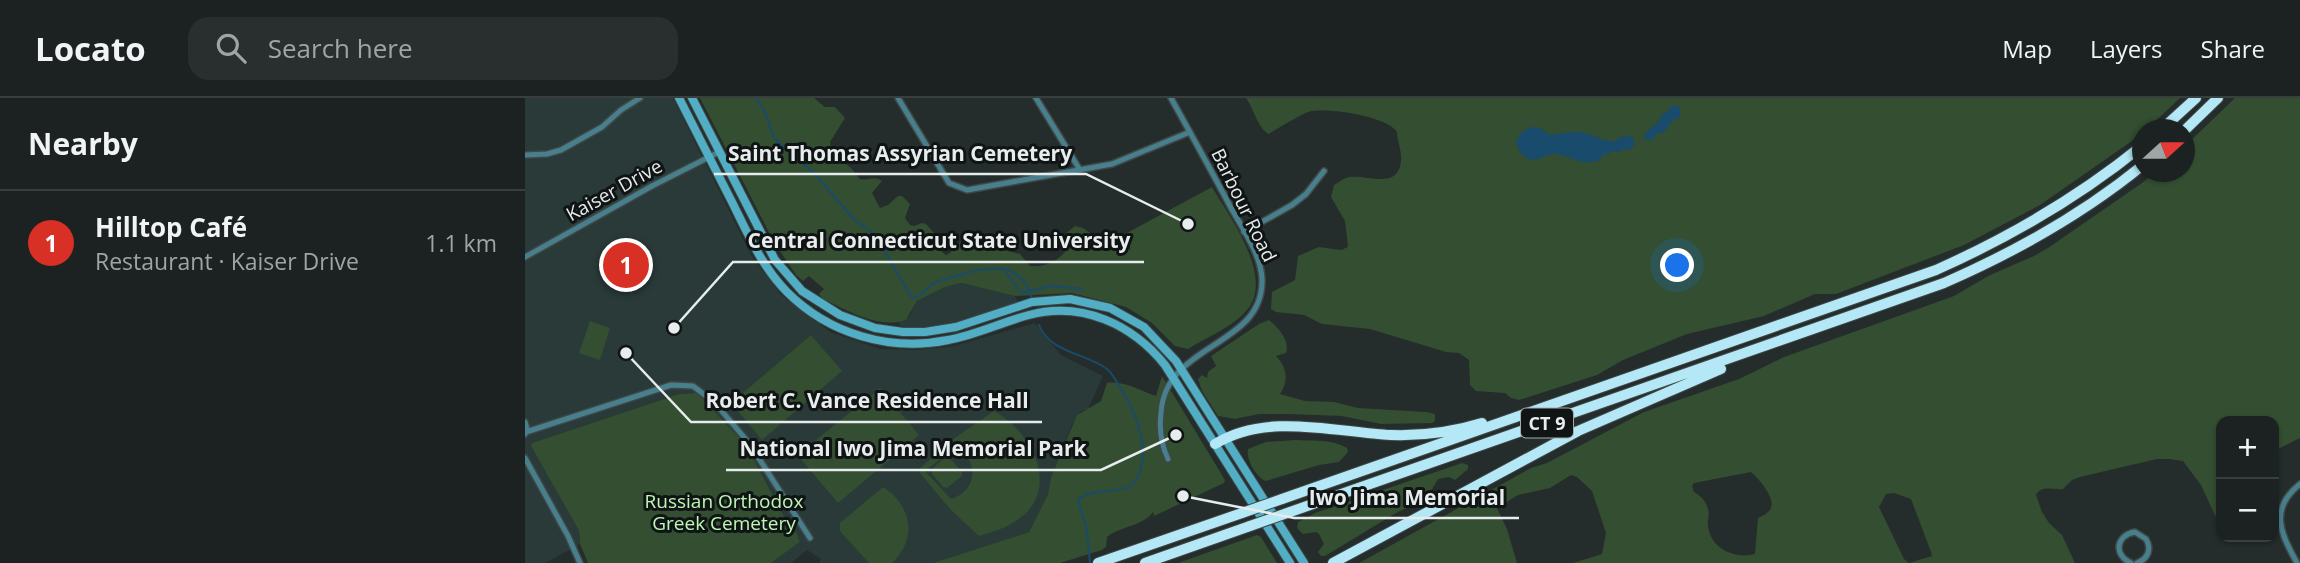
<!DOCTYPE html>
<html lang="en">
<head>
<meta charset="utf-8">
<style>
  body { margin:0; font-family:"Open Sans",sans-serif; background:#282f2e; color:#f1f3f6 }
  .controls { position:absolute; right:21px; bottom:21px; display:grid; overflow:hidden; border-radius:14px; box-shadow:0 2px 5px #0004 }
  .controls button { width:63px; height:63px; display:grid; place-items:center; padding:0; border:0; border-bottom:2px solid #393f3f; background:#1b2221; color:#f1f3f6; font:35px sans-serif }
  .compass { position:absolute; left:1607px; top:21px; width:63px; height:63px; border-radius:50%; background:#1b2221; box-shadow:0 2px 5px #0004; rotate:69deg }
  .you { position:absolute; left:1153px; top:168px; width:24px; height:24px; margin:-18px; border:5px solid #fff; border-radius:50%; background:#1a73e8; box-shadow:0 0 0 10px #1a73e833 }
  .badge { display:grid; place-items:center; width:46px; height:46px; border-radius:50%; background:#d93025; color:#fff; font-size:23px; font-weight:700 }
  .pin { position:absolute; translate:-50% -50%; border:4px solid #fff; box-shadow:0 2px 7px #0006 }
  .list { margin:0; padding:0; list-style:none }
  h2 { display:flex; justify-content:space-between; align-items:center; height:91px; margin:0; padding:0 28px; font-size:30px }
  h2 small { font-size:23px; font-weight:400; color:#a0a4a5 }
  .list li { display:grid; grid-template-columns:46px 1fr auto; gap:21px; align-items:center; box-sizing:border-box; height:105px; padding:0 28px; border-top:2px solid #393f3f }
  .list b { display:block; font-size:26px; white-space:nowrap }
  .list p { margin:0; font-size:23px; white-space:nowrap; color:#a0a4a5 }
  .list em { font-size:23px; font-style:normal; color:#a0a4a5 }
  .icon { flex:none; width:38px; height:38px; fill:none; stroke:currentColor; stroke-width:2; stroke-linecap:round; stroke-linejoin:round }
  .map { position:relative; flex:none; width:1775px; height:465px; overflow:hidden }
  header { display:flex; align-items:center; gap:42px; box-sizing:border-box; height:98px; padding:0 35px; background:#1b2221; border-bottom:2px solid #393f3f }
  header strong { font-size:33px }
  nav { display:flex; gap:38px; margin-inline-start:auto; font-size:24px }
  .search { width:490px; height:63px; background:#282f2e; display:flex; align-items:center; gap:18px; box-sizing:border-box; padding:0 24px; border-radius:21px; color:#a0a4a5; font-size:26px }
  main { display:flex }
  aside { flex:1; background:#1b2221 }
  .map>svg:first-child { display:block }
</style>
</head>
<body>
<header>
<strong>Locato</strong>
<div class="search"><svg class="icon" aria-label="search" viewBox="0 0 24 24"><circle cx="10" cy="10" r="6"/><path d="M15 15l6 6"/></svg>Search here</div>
<nav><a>Map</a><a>Layers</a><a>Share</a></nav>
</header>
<main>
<aside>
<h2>Nearby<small></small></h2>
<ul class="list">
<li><span class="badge">1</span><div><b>Hilltop Café</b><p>Restaurant · Kaiser Drive</p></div><em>1.1 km</em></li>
</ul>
</aside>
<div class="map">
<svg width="1775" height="465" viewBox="0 0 1775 465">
  <rect width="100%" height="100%" fill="#242d2c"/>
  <path fill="#293a39" d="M0 0H148L227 159 256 197 305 234 355 251 395 252 429 248 510 225 536 257 578 278 563 311 555 314 547 327 526 379 523 396 504 434 408 465H294L296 461 282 452 266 465H246L275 444 172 295 154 296 7 345 6 348 54 433 55 446 20 465H0Z
    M437 185 482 195 490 198 493 204 428 226 396 231 379 230 373 225 384 219 392 203 420 189Z"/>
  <path fill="#334e30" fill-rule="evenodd" d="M175 0H289L300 9H310L320 20 305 44 307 56 325 69 335 81C344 83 349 77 357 83L347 95 355 110 363 107 373 98H377L385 106 380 120 385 127 389 128 397 125 401 126 417 144V154L421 157 425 155 429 148 440 141 460 138 468 142 478 152 495 156 505 168C519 169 530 165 540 154L539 137 550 128 558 130 573 141 590 135 602 150 606 152 600 136 687 89C704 118 750 179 722 212 708 229 682 239 663 251L650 248 627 225 601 209 547 195 490 198 437 185 420 189 392 203 381 222C355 232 322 212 298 201L294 196 299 191 284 178 278 183 271 177 249 144Z
    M721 0H1655L1622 31 1618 32 1617 36 1515 107 1439 147 1311 196H1290L1239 218 1162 236 1098 262 1072 277 994 302 986 300 980 295 951 293 945 287 944 262 934 255 921 254 845 231 797 226 779 217 751 214 746 211 747 194 770 182 773 158 794 149 816 152 823 149 820 123 806 99 809 87C814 84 819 80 824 79 842 76 874 93 876 62 877 53 872 43 872 34 862 18 800 9 783 14 779 15 748 33 744 36 733 31 729 11 721 0Z
    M1710 0H1775V340L1749 353V323H1696V430L1676 387 1658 363 1644 361H1632L1555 379 1547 382 1538 391C1528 392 1516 387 1511 397L1517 414 1524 425 1537 437 1550 465H1384L1407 458 1406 454 1386 401 1369 395 1361 396 1354 409 1379 461 1384 465H1048L1077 456 1081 435 1067 393 1052 379 1046 377 1025 390 993 397 972 410 982 431 992 465H834L1006 370 1022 365 1119 314 1214 281 1259 259 1429 198 1465 177 1509 158 1523 150 1617 85 1631 74H1660V48ZM1226 374C1234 381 1255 404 1243 414 1240 417 1236 418 1233 420L1230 456C1209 461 1186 451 1183 428 1182 422 1185 417 1183 411 1181 403 1176 398 1169 394L1167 388 1169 385Z
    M744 222C754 230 765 243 761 255L751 258C762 269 764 283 755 296L780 303 809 304 833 310 901 314 910 316V323L907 325 856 326 817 318 764 316H734L710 321 693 318 677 293 673 281 677 277 682 280 683 274 691 268 686 258 734 226Z
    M65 223 85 230 75 262 54 255Z
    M286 237 317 273 237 342 206 305Z
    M637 278 700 382 699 385 629 418 628 414C618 428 596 428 582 439L581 449 577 452 535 465H408L504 434 523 396 526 379 552 317 576 303 582 285C598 282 616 293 631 298Z
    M355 290 394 337 313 405 274 359 280 351Z
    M172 295 221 347 267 434H271L275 444 246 465H63L55 446 54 433 6 348 7 345 154 296Z
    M469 313C503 331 535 384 499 417 486 428 470 434 454 438L425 411 395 375V370L431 339ZM431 349C454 362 453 393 426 401L400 373Z
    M771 342C788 343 807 341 822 350L823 354 814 364 794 367 741 383C731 379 721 362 723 351L741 344Z
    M420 359 425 360 437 374V378L422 390 418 389 407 376V371Z
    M937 365 943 367V371L930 382 924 379 913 381 902 400 871 415 800 458H796L793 454 799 446 794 436 791 434 778 436 772 430 773 424 790 415Z
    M358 389C387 408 393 440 367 465H344L315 433V425Z
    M732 437 736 439 752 465H653Z"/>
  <path fill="#194b6c" d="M1148 7 1155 9V20L1149 21 1139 34 1131 36 1128 42H1123L1119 40C1121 30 1135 27 1137 16L1143 13Z
    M1007 29 1015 30 1025 37C1036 36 1048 32 1059 35 1071 37 1079 45 1091 43L1094 39 1107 38 1110 46 1105 52 1098 51 1094 54 1088 53 1082 57 1078 56 1075 62C1055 69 1048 58 1031 56 1021 55 1015 64 1004 61 997 59 992 50 991 43L998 33Z"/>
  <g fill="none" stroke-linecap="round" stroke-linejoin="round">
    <path stroke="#194b6c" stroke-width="2" d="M231 0 240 14 249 40 289 75 328 120 351 138 387 200C398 199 400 190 409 185 416 182 424 180 431 178 459 169 495 161 506 198
      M481 174 496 195 526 188 558 191
      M514 227C525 255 561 255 582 271 587 275 591 283 595 289 612 316 629 357 608 387 592 396 566 390 553 402L562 432 565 465"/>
    <g stroke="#3f4847" stroke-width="8">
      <path id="minor" d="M373 0 424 85 442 92 587 66 665 34
        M511 0 555 72
        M0 57 22 56 36 52 77 29 96 12 115 0
        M719 134 767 107 781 96 799 73
        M0 159 127 88 194 54
        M0 324 2 331 0 336
        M1 334 146 287 168 288 189 304 224 345 285 440
        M0 360 43 438 55 465
        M643 361C636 346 634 331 636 315 640 244 739 250 737 181 736 156 717 130 705 108 686 72 666 36 646 0
        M1606 465C1588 457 1591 437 1610 434L1621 441C1627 451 1623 461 1612 465
        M1772 465C1755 434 1744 411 1775 386"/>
    </g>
    <g stroke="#3f4847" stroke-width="10">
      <path id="secondary" d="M154 0C172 35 189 69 207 104 223 136 237 169 262 194 304 236 365 254 423 242 451 237 477 224 504 217 557 203 607 226 640 267L765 465
        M167 0 250 162 277 193 315 217 350 230 378 234H400L431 229 507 204 545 201 585 210 619 229 651 263 779 465"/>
    </g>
    <g stroke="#3f4847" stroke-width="12">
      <path id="motorway" d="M1636 32 1671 0
        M1660 32 1693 0
        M690 346C742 314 809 334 866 337 897 338 928 334 957 325
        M757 401 1411 172C1485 139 1554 99 1618 47
        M765 414 1419 185C1490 154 1558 116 1618 67
        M573 465 717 415
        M620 465 725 428
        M808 465 1053 333 1196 271"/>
    </g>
    <use href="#minor" stroke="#487f8d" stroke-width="5"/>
    <use href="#secondary" stroke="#51aec5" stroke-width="8"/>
    <use href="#motorway" stroke="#b5e8f6" stroke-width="10"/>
    <g stroke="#3f4847" stroke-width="12" stroke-linecap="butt">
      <path id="motorway-bridge" d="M717 415 757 401
        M725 428 765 414"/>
    </g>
    <use href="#motorway-bridge" stroke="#b5e8f6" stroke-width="10"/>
  </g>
  <g text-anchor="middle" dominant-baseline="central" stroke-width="6" stroke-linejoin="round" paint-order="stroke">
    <rect fill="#101414" stroke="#a6abab" stroke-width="2" x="996" y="310.5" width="52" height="29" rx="5"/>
    <g font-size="18" font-weight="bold" fill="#e7ecec">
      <text x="1022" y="325">CT 9</text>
    </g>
    <g font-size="19" fill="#e7ecec" stroke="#101414">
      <text transform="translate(89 92) rotate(-29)">Kaiser Drive</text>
      <text transform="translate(719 107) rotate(64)">Barbour Road</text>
    </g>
    <g font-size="19" fill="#bcf7b4" stroke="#101414">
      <text x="199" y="403">Russian Orthodox<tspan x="199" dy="22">Greek Cemetery</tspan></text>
    </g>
  </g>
  <path fill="none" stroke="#e7ecec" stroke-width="2.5" d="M663 126L561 76H189M149 230L208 164H619M101 255L166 324H517M651 337L576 372H201M658 398L769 420H994"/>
  <g fill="#e7ecec" stroke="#101414" stroke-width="2.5">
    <circle cx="663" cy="126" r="7"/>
    <circle cx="149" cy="230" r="7"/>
    <circle cx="101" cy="255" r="7"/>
    <circle cx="651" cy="337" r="7"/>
    <circle cx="658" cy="398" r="7"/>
  </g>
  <g font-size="21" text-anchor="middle" font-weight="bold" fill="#e7ecec" stroke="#101414" stroke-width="6" stroke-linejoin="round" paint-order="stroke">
    <text x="375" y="63">Saint Thomas Assyrian Cemetery</text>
    <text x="414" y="150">Central Connecticut State University</text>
    <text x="342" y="310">Robert C. Vance Residence Hall</text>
    <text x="388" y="358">National Iwo Jima Memorial Park</text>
    <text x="882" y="407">Iwo Jima Memorial</text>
  </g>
</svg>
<div class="controls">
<button>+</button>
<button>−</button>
</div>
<svg class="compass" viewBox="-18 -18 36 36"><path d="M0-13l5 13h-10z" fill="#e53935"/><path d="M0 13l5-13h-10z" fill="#a0a4a5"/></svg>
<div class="you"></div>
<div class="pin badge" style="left:101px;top:167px">1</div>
</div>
</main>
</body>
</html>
